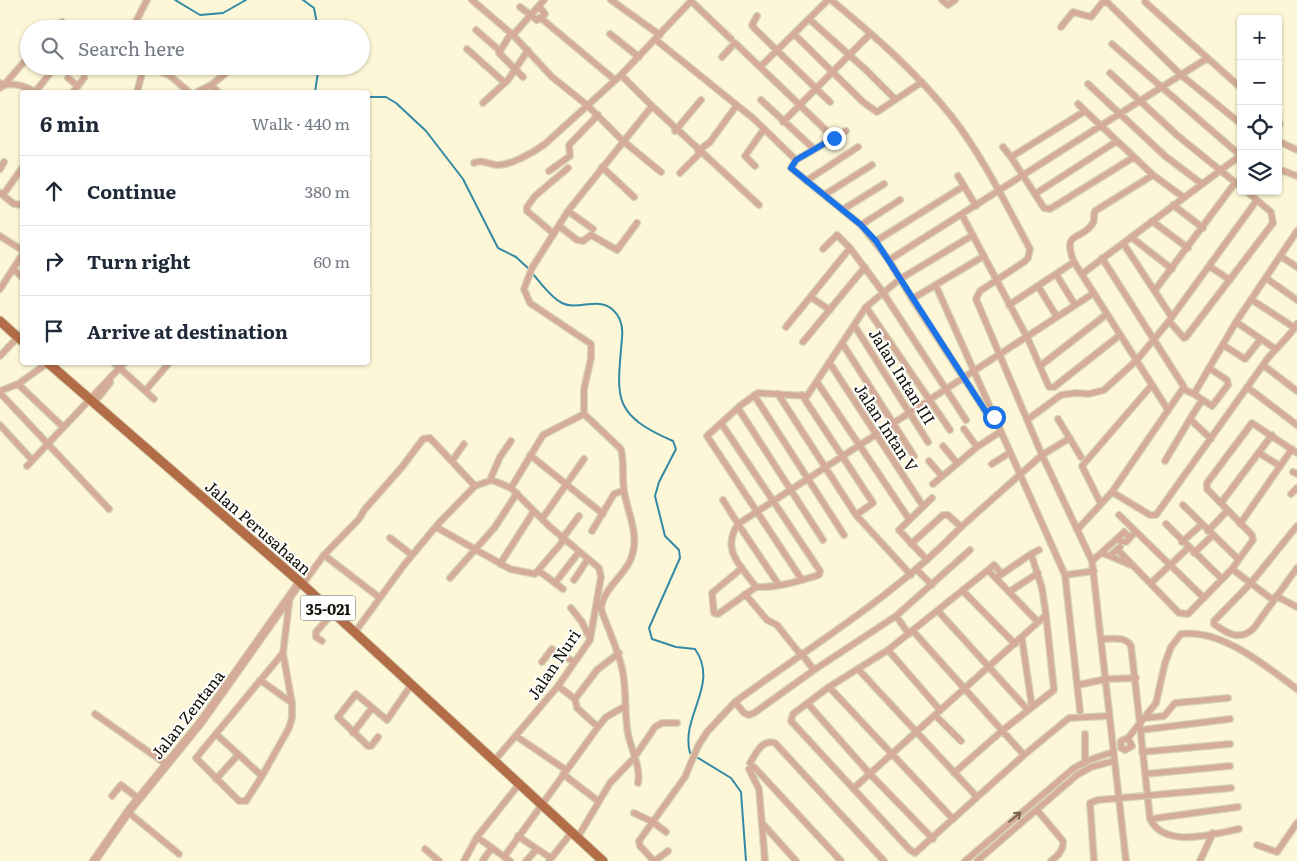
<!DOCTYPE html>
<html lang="en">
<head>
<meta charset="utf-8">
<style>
  body { margin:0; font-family:Literata,serif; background:#f2f2f3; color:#1f2937 }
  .controls { position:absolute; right:15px; top:15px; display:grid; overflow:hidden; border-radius:5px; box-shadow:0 1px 4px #0004 }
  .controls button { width:45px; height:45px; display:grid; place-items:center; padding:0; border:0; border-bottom:1px solid #e0e1e3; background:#fff; color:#1f2937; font:25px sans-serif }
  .stop { position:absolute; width:15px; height:15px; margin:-11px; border:4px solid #1a73e8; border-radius:50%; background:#fff }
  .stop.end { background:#1a73e8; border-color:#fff; box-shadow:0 1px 5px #0008 }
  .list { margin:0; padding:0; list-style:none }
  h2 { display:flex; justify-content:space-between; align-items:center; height:65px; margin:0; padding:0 20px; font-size:21px }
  h2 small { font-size:16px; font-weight:400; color:#747a83 }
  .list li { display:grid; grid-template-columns:32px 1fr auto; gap:15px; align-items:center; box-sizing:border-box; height:70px; padding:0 20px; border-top:1px solid #e0e1e3 }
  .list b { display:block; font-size:19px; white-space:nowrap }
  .list em { font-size:16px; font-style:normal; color:#747a83 }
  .icon { flex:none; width:28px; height:28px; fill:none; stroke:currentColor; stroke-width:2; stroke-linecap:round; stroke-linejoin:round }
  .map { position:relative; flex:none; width:1297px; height:861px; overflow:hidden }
  .search { position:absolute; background:#fff; box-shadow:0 1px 4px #0004; left:20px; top:20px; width:350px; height:55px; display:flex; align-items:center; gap:12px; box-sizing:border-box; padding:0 18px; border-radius:28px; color:#747a83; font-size:19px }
  .panel { position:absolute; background:#fff; box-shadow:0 1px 4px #0004; left:20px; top:90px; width:350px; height:275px; border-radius:5px }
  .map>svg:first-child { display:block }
</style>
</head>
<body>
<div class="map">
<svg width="1297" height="861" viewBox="0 0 1297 861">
  <rect width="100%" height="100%" fill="#fdf6d7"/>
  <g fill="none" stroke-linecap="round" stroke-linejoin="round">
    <path stroke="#328aa4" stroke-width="2" d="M175 0 200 15 223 13 246 0
      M303 0 314 8 318 29
      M315 92 319 66
      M368 97H386L396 103 426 131 463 179 498 248 516 257 529 269
      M532 273C540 282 551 298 562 303 578 311 599 296 613 310 621 317 623 328 622 338 617 398 611 414 673 441L676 449 659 482 655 496 665 536 679 550 680 558 649 628 652 639 676 647 695 649C720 685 680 716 690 753L731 778 741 792 746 861"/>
    <g stroke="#d7d1b5" stroke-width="8">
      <path id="minor" d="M472 0 513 35 552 77 587 105 623 141 661 172
        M611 0 660 35
        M831 0C875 36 917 73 952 117 983 157 1006 204 1030 249L1028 258 1024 262 980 291 976 299 1042 455 1092 561 1126 861
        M942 0 948 5 955 0
        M691 1 731 39
        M1145 2 1241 88
        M520 7 537 20 545 14 539 6
        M757 16 752 25 755 29 830 102
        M542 19 615 80
        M809 19 865 69 895 99
        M1061 27 1073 12 1091 17 1102 3 1107 2 1181 75 1241 124
        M52 29 62 22
        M132 29 147 0
        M476 30 499 50
        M511 33 499 53 523 77
        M610 34 639 57
        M794 34 863 102 877 112 922 82
        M513 35 544 0
        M656 40 754 119 793 157
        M1112 44 1241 156
        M467 49 505 83
        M722 57 735 43 834 138 796 160 791 168 861 225 889 260 912 299 984 256
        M146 66 169 75 189 92
        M761 66 828 0
        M1110 73 1178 136 1241 187
        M68 78 78 86
        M0 83 4 85 29 56
        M1088 84 1165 156 1202 184
        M211 85 218 92
        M0 88C9 80 26 87 36 92
        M35 92 56 66
        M73 92 84 78
        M137 92 144 66
        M197 92 211 85 235 66
        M761 100 814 149
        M483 103 508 80 528 50
        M1078 104 1153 175 1183 197
        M652 106 759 205
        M1085 111 1011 157 1044 208 1050 209 1134 157
        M1278 121 1280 124 1278 127
        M783 122 870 34
        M675 131 701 100
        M834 138 846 131
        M1278 141 1297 150
        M1003 147 1011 157
        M698 151 710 142 737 105
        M474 163C483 159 487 164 497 165 510 166 534 152 545 144L621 75 692 0
        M755 166 745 156 764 129
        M602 167 634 197
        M0 169 4 162
        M1278 169 1297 176
        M549 171 570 156 569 145 598 115
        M680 173 700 153
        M1153 175 1095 211C1093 215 1095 220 1093 223 1082 242 1061 229 1074 262L1168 410
        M958 176 976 206
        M806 181 858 147
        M0 193 14 204 22 205
        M1035 194 1117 141
        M3 195 22 168
        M824 195 872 165
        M1173 205 1203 228
        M842 210 884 184
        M568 211 593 229
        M962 215 1028 339 1049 387H1054L1120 335
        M1152 221 1188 248
        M861 225 900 200
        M559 226 577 240 583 241 591 235 617 250 637 223
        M554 234 527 211V207L535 196 568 168
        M0 236 22 250
        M1131 237 1172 269
        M876 241 964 186
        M1123 243 1171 316
        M823 249 837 235 850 248 882 291 966 420
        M1280 256 1297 267
        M889 260 1206 59
        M1209 266 1230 280
        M13 269 22 277
        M1056 274 1075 305
        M1082 274 1241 155
        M1266 278 1297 300
        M936 286 1065 575 1080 711
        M1038 286 1057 317
        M0 289 22 255
        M1155 290 1235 183
        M812 298 830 310
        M912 299 986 412 994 417
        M1252 300 1295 328
        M1009 305 1074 262
        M866 307 950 430
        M1169 321 1184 338 1186 337 1273 223 1271 212 1246 191
        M1236 322 1274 348
        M854 325 928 442
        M786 327 850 248
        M803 342 865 267
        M842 343 914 456
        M1223 345 1245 359 1261 339
        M0 356 18 337
        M113 362 154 399
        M829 362 923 506
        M1263 365C1273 349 1287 341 1297 324
        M1040 366 1107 314
        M817 382 909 519
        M18 384 63 427
        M1247 387 1297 425
        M1183 389 1194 394 1236 322 1297 231
        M0 391 18 384 49 362
        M145 391 170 362
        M0 393 109 509
        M778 394 856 515 911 575
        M1194 394 1212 406 1228 385 1227 380 1209 368
        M754 395 844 535
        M802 395 873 503 856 515
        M1202 400 1190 419 1211 439
        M94 403 110 383V380
        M738 408 823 540
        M584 414 621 449C625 465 621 480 625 496 630 519 641 540 629 563 620 579 603 590 601 609 608 629 617 647 622 668 627 689 624 712 628 734 631 749 641 767 638 783
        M1058 419 1081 457
        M1027 420 1061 395 1076 393 1089 394 1104 390 1137 360 1169 321 1257 200
        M721 423 820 571 819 575C799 581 777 588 756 587 740 565 721 550 738 524L779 585
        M0 425 32 460
        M964 429 977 447
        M943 446 957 463
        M1259 453 1280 466
        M530 455 603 514
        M452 461 464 444
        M929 461 941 475
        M1165 461 1190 419
        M992 464 1009 453
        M27 466 125 362
        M1293 472 1297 474
        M490 480 500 457 511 441
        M933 484 977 447 1000 432
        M1112 492 1150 515H1156L1263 365 1297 391
        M1291 494 1297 488
        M723 500 738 524 1094 293
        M1221 503 1272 435
        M1101 504 1082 466 1151 386
        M1183 505 1238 559
        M1119 515 1204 598
        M542 519 584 459
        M1166 524 1222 579
        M1240 524 1292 449
        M1297 526 1250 584 1214 621V624C1229 635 1241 641 1254 628L1297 568
        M436 527 510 569 535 574 564 540
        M961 527 1042 455 1070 438
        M1077 530 1112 492 1184 387 1102 258
        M592 531 614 494 624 490
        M1208 531 1227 511
        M1129 537 1124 532 1119 537 1120 541 1126 542 1135 532
        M390 538 412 555
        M562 539 579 516
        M1182 542 1201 525
        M911 544 943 515H948L961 527C895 596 812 645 735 702L744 713 749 715 754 713 814 670 896 616 970 550
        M1118 550 1179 613 1188 614 1232 569 1253 540 1252 535 1207 489V483L1252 423 1297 453
        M1101 553 1110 556 1120 547
        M1194 553 1213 535
        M1031 554 1039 550
        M324 555 380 598
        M1110 556 1131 565
        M927 560 899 530 932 498
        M1092 561 1119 537
        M500 564 534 511
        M742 568 712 593 714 613 718 614 756 587
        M1232 569 1273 600
        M917 570 932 585
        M988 570 994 565 1002 574
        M539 571 563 589
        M1065 575 1094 571
        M450 578 495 527 517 493
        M574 580 588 559
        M802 580 707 436 741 405 758 393 807 396 866 307 900 279 973 235
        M555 583 579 552
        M1151 583 1188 548
        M302 585 324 555 359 519 365 509 402 467 423 439 430 438 475 486
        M963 591 1015 644
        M1009 592 1038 573
        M745 594 767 620 777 625 800 654
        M1276 596 1297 607
        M571 608 582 622 590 639
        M938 611 1028 710
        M896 616 909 634
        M1038 622 988 570 888 650 829 687 793 714 791 721 910 850 915 853 1024 755 1069 718 1109 716
        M913 631 1024 755
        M355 632 404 565 438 524 475 486 492 480 511 488 543 435 584 414V389L591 358V344L530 303 524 289 532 268 568 211 652 106 621 75
        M1022 639 1032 707
        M1102 639C1112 639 1126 636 1131 646L1140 725
        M322 641 316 637V632L333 613
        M888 650 940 710
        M801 653 814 670
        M542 662 552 649 574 662
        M858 669 977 797
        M260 680 292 703
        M1078 685 1106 679 1136 678
        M558 686 575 699 577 708 598 727
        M829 687 953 819
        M575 699 597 670 619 653
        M808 704 870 774 933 839
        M95 714 166 764
        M935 715 961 741
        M1145 718 1164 716 1175 703 1228 698
        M1230 719 1141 730V735L1150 819 1238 807
        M353 733 372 708
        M216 734 262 776 289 728 292 718V703L283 653 290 596
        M516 736 566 770
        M378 737 371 746H368L338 717 356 694 387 720 411 685
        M1128 738 1132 746 1125 750 1121 748V741L1128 738 1156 703 1165 663 1171 647 1181 634C1221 628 1267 667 1297 689
        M1142 752 1230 744
        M495 760 558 686 590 640 601 577 599 568 549 526 511 488
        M750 763C756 753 762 739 775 743L884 861
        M1085 763V734
        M754 767 841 861
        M749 769 759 789 765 861
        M954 773 1003 730 1054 690 1046 615
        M563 774 598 801
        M1145 774 1230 766
        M262 776 246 801H239L196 758 283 653
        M216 779 238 755
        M854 788 1046 615 1042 588 1031 554 996 578
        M112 796 121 785 139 799
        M1037 810 1063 841C1064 850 1058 856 1051 861
        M128 812 179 854
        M634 813 653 822 666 832
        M1150 819C1165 849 1213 834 1239 829
        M762 823 796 861
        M518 836 537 849
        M477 837 510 861
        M578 837 610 783 634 758 655 727 662 723H677
        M1257 845 1277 852 1297 823
        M425 849 439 861
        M504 857 598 727 606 717 624 707
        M483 860 491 849
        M464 861 477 837 520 783
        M526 861 537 849 551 858
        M549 861 572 832
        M654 861 640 846 639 841 685 777 698 746 707 732 735 702
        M655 861 668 851
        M965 861 1074 768 1089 760 1113 752
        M977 861 1077 775 1091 767 1114 761
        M1094 861 1090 803 1098 800 1231 788
        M1200 861 1213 833"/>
    </g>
    <g stroke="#d7d1b5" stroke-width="10">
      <path id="tertiary" d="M94 861 128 812 201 722 300 582"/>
    </g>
    <g stroke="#d7d1b5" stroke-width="11">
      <path id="primary" d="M0 321 22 341
        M47 362 300 582 603 861"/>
    </g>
    <use href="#minor" stroke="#d4ac97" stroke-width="5.5"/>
    <use href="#tertiary" stroke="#d4ac97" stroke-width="8"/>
    <use href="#primary" stroke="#b26c46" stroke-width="9"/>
  </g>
  <defs><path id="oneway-shaft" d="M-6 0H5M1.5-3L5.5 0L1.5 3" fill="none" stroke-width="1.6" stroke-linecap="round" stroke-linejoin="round" transform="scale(1.25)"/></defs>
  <use stroke="#7c6455" href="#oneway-shaft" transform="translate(1015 817) rotate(-39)"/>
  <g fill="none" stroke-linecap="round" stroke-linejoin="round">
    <path stroke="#1a73e8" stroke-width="6" d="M834 138 796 160 791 168 861 225 876 241 986 412 994 417"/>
  </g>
  <g text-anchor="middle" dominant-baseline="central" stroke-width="4" stroke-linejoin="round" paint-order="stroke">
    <rect fill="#fff" stroke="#58564f" stroke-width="1" x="300.5" y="595.5" width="55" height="25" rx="4"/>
    <g font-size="15" font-weight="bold" fill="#100d04">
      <text x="328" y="608">35-021</text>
    </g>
    <g font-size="16" fill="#100d04" stroke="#fff">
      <text transform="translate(903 376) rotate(58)">Jalan Intan III</text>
      <text transform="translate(887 427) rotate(57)">Jalan Intan V</text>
      <text transform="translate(259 527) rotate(41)">Jalan Perusahaan</text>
      <text transform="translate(553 664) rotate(-56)">Jalan Nuri</text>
      <text transform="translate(187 714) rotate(-52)">Jalan Zentana</text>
    </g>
  </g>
</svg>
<div class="controls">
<button>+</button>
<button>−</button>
<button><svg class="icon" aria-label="locate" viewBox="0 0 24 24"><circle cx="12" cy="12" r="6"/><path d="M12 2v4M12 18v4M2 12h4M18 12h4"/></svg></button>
<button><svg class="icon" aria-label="layers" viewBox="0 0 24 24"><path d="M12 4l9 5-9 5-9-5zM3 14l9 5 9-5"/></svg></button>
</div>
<div class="stop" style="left:994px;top:417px"></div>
<div class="stop end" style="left:834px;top:138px"></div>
<div class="search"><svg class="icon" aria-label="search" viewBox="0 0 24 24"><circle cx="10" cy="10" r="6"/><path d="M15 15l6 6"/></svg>Search here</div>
<section class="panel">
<h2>6 min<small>Walk · 440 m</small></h2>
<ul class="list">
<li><svg class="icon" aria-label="ahead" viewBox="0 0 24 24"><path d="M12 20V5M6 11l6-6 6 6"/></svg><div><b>Continue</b></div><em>380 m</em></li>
<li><svg class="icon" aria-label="right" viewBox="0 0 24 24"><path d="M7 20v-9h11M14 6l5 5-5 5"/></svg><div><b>Turn right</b></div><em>60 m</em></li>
<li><svg class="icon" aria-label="arrive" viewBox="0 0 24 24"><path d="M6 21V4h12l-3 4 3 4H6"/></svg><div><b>Arrive at destination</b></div></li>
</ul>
</section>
</div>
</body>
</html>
